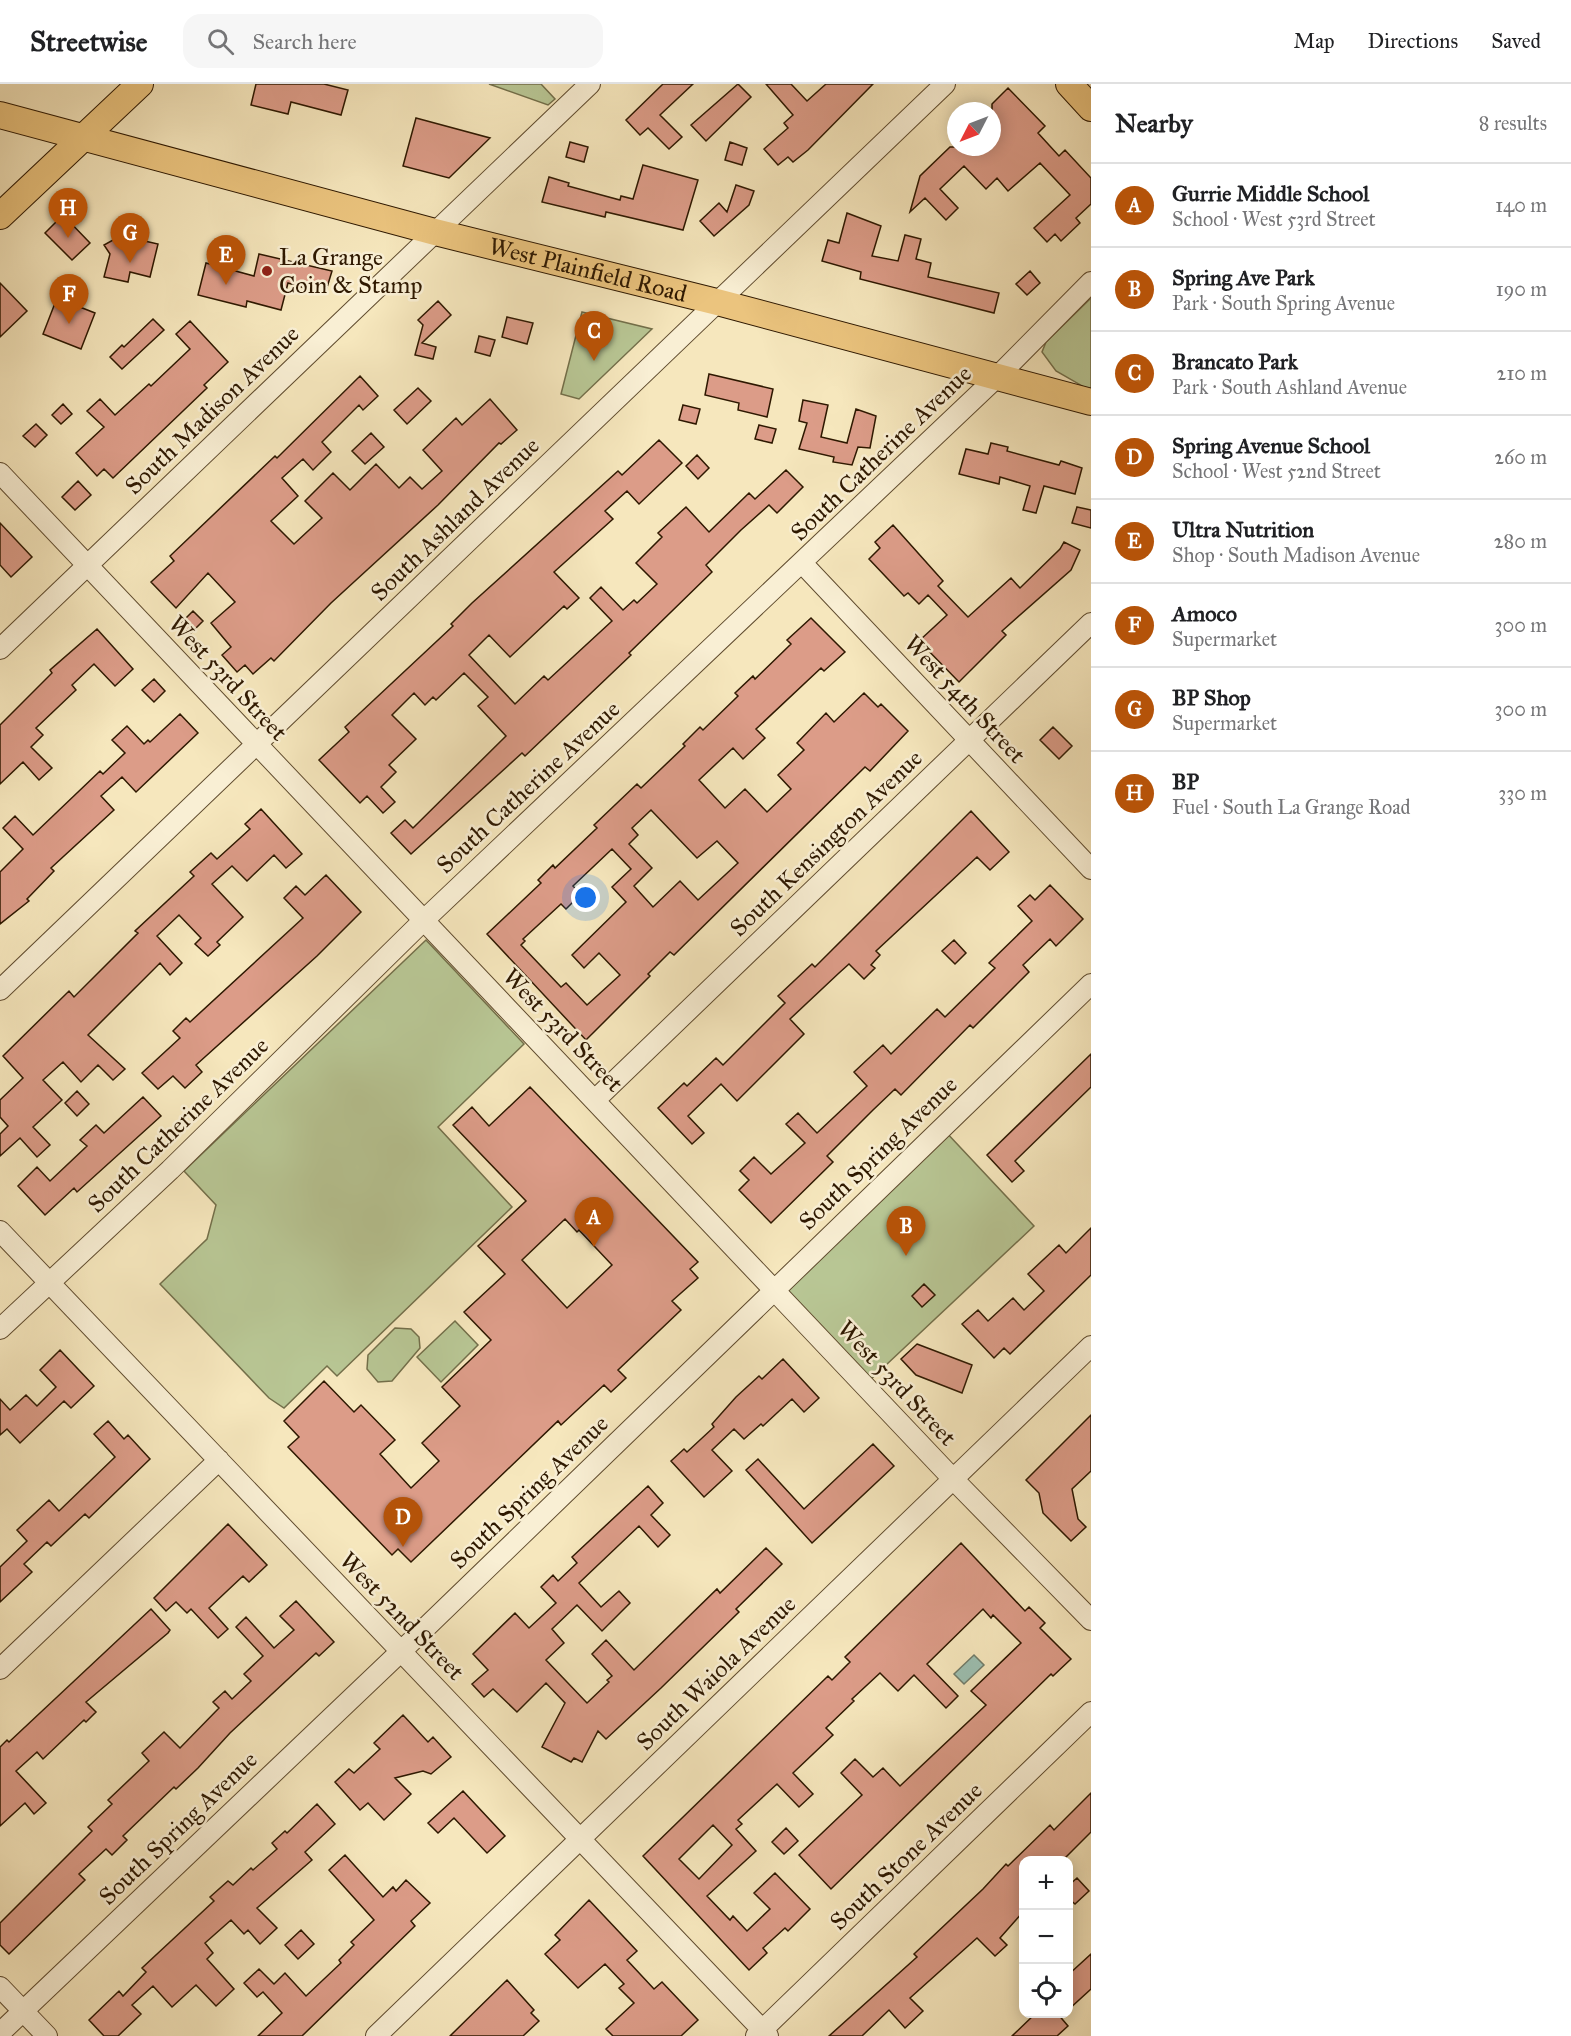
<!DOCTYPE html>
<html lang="en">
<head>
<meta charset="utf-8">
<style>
  body { margin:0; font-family:"IM FELL Great Primer",serif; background:#f6f6f6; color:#202124 }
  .controls { position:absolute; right:18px; bottom:18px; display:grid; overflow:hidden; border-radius:12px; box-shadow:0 3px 15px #0003 }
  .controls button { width:54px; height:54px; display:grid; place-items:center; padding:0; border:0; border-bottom:2px solid #e0e0e0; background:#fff; color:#202124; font:30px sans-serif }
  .compass { position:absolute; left:947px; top:18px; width:54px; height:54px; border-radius:50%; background:#fff; box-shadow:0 3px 15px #0003; rotate:228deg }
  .you { position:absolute; left:586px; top:814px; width:21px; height:21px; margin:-15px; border:4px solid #fff; border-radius:50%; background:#1a73e8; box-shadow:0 0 0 9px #1a73e833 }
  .badge { display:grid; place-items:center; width:39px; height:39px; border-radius:50%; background:#b45309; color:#fff; font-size:20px; font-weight:700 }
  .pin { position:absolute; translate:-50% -50px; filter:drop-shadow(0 2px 3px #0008) }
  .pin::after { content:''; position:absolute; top:32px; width:21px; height:18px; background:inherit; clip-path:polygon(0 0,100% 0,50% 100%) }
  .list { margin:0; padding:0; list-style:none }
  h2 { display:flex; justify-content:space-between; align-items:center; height:78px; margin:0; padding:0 24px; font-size:26px }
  h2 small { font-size:20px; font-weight:400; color:#757577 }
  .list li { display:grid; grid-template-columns:39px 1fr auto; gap:18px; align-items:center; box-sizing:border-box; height:84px; padding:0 24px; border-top:2px solid #e0e0e0 }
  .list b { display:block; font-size:22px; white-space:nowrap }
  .list p { margin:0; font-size:20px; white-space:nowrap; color:#757577 }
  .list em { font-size:20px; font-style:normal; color:#757577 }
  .icon { flex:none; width:33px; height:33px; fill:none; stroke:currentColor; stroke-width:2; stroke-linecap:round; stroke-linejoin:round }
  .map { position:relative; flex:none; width:1091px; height:1952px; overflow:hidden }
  header { display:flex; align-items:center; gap:36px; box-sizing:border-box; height:84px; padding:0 30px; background:#fff; border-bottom:2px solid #e0e0e0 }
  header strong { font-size:28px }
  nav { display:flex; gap:33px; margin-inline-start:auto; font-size:21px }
  .search { width:420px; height:54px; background:#f6f6f6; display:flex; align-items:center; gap:15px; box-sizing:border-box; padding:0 21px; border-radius:18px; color:#757577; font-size:22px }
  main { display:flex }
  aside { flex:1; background:#fff }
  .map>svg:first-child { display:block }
</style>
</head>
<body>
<header>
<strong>Streetwise</strong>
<div class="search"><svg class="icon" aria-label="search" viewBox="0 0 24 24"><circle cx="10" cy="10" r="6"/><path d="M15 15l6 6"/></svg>Search here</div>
<nav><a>Map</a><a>Directions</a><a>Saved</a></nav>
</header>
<main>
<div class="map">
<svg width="1091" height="1952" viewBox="0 0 1091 1952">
  <rect width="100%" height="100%" fill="#f6e7bd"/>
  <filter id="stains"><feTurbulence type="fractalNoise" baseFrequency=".00333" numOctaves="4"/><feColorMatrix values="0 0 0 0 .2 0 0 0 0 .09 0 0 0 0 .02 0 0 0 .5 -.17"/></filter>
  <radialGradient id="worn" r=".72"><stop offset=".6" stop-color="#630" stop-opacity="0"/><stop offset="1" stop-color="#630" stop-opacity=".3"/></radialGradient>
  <path fill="#b8c694" stroke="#736f4a" stroke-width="1.5" d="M489 0H541L555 15 548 21Z
    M1091 214V307L1056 287 1042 268 1046 258Z
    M582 228 652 245 579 315 561 310Z
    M426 856 524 960 438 1043 512 1123 337 1292 327 1282 284 1324 269 1314 160 1200 207 1155 216 1121 184 1087Z
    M944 1046 1034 1142 869 1297 778 1203Z
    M455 1237 478 1261 441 1298 417 1273Z
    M395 1244 411 1245 419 1253 420 1264 392 1297 378 1298 367 1285 368 1271Z"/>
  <path fill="#9dc0b2" stroke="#717d6b" stroke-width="1.5" d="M974 1571 984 1581 964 1600 954 1590Z"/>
  <path fill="#dc9c88" stroke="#2e1800" stroke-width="1.5" fill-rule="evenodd" d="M256 0H324L348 6 341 31 291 18 288 30 251 21Z
    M663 0H693L660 31 682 53 669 65 648 44 640 51 626 36Z
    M738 0 751 13 706 57 691 41Z
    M766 0H791L807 17 826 0H873L808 66 793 78 788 73 778 81 764 65 788 44 784 39 793 31Z
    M1008 4 1045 42 1038 49 1059 72 1065 66 1091 94V120L1076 134 1080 139 1061 157 1055 150 1047 158 1034 144 1070 111 1040 79 1008 107 997 94 986 105 964 82 940 105 958 124 946 136 925 114 910 128 920 92 950 63H992V20Z
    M416 34 490 54 449 94 403 82Z
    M570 58 588 63 584 78 566 73Z
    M730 58 747 64 742 81 725 76Z
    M643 81 698 96 683 146 606 128 605 133 542 118 549 93 569 99 568 102 620 116 621 112 633 115Z
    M736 101 754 107 749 121 714 152 700 137 719 119 727 128Z
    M847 129 881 142 872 172 898 177 905 151 921 155 916 175 931 179 928 193 999 209 994 229 860 195 861 188 822 177 828 156 839 159Z
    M63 131 90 159 72 176 45 149Z
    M131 146 136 155 158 160 150 193 130 188 128 198 104 193 110 170 104 161Z
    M259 170 332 187 325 210 288 199 281 226 247 217 246 223 198 211 206 179 254 192Z
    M1030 187 1040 199 1027 211 1016 200Z
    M0 199 27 227 0 253Z
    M57 214 95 229 81 265 43 250Z
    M438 217 451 231 422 259 436 263 433 275 415 271 423 241 418 236Z
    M507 233 533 239 527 260 502 253Z
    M153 235 164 246 122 285 110 273 122 261 124 263Z
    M190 237 228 278 204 301 207 304 113 394 104 385 97 392 76 369 104 343 87 327 100 315 115 331 149 300 151 302 190 265 176 250Z
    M479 252 495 256 490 272 475 268Z
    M709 290 773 305 767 333 738 326 739 319 705 311Z
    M360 292 378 312 363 326 359 321 322 358 331 368 313 386 303 375 282 394 298 412 271 437 294 460 322 434 305 417 333 389 350 406 376 380 399 404 410 393 422 405 442 387 423 366 456 334 462 341 490 315 517 346 501 360 499 359 438 421 331 519 274 577 271 574 253 590 245 581 237 588 222 571 231 563 211 539 235 518 208 489 176 524 151 498 174 477 170 472 275 372 277 374Z
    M418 304 431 317 407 340 394 326Z
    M803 316 828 321 821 353 847 359 856 325 876 332 870 364 858 363 852 381 833 378 834 373 799 365 807 339 799 337Z
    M63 320 72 330 61 340 52 331Z
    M683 321 700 325 696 340 679 336Z
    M36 340 47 351 35 363 23 352Z
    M759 341 776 345 772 359 755 355Z
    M371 349 384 363 365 380 352 367Z
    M659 356 682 379 639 420 627 407 605 427 613 435 554 488 579 514 567 525 564 522 510 573 489 551 469 571 515 620 544 592 548 596 612 537 590 514 601 503 623 526 634 516 637 519 657 500 636 479 662 453 658 449 686 423 709 448 749 409 755 415 786 386 803 403 777 429 769 421 741 446 706 481 712 488 629 569 631 571 525 672 522 669 411 770 391 749 405 736 413 744 506 652 478 622 488 613 464 589 436 616 433 613 425 621 414 609 392 631 416 655 389 681 396 688 381 703 395 718 383 729 367 712 360 719 319 676 349 648 345 643 453 542 451 540 472 519 618 387 622 391Z
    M991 359 1008 363 1007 367 1059 381 1061 377 1082 384 1075 410 1044 402 1036 429 1023 426 1030 402 1000 393 999 400 959 390 966 365 988 370Z
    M697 371 709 384 698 395 686 382Z
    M78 397 91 411 75 426 62 413Z
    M1077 423 1091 426V444L1072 439Z
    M0 439 32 473 11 493 0 481Z
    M893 441 943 497 938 502 968 533 1011 494 1020 504 1060 465 1064 458 1080 466 1071 486 1002 547 1006 551 959 598 919 557 947 531 928 511 919 520 908 509 904 512 869 475 880 464 875 458Z
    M193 527 203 537 190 550 180 540Z
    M811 534 845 568 824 587 821 584 756 645 765 654 743 675 733 664 699 696 725 724 745 705 767 728 791 705 778 691 804 666 797 659 826 629 834 638 864 609 878 623 881 620 908 647 870 687 865 683 674 871 670 868 648 890 650 892 586 956 487 850 541 799 538 796 553 781 555 784 597 744 594 741 637 700 641 704 685 662 683 660 700 643 703 646 738 612 735 609 753 592 755 595 791 560 787 556ZM651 726 697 774 717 757 738 779 698 816 680 797 653 823 634 802 652 784 629 760 638 751 632 744ZM612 765 631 785 612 803 626 818 572 871 584 884 599 869 620 891 587 921 566 899 561 903 521 861 525 857 523 855 561 820 566 825 581 810 573 802Z
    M97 545 133 585 115 602 94 580 72 601 76 606 36 644 43 651 31 663 52 684 39 696 23 678 0 700V641L52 589 50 586Z
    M154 595 165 607 154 618 142 606Z
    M180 630 198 649 136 708 122 693 101 712 114 726 51 784 54 787 27 815 29 817 0 840V788L23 765 3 744 15 732 33 751 100 687 103 690 125 669 112 656 127 642 144 660 148 656 150 658Z
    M1053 643 1072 662 1059 675 1040 656Z
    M261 725 302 770 286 784 274 771 247 797 232 782 212 800 243 833 217 858 220 861 208 872 195 860 201 854 179 831 157 852 182 879 170 891 160 879 88 951 125 985 113 996 98 981 81 998 63 978 43 996 62 1016 33 1043 50 1061 37 1073 20 1054 0 1072V1050L8 1042 0 1033V1016L23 994 3 972 69 907 74 913 138 849 135 847 194 792 190 788 211 769 217 775 250 745 245 740Z
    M971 727 1009 768 990 786 977 773 876 867 880 871 871 881 875 884 864 895 849 880 839 889 790 935 804 950 737 1017 721 1000 688 1032 704 1049 692 1060 658 1024 684 999 687 1002 716 974 723 981 785 919 778 912 812 880 815 883Z
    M326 791 361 828 317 872 196 981 202 988 185 1004 173 992 158 1005 142 989 180 954 173 947 186 934 190 938 303 834 284 814 296 802 305 811Z
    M1050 801 1083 835 1056 862 1050 855 1023 881 1029 888 973 944 970 941 901 1011 895 1005 873 1026 827 1072 833 1078 771 1139 739 1106 749 1096 740 1087 754 1073 771 1090 805 1059 786 1040 798 1029 817 1049 867 1002 854 988 883 961 891 970 937 925 945 933 995 884 989 879 1032 837 1018 822 1030 811 1035 816Z
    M954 856 966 869 955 880 942 867Z
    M1091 970V1003L1015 1077 1024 1087 1012 1098 987 1071Z
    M530 1003 698 1178 690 1185 698 1194 672 1217 681 1226 618 1286 626 1294 611 1308 604 1301 561 1341 558 1337 411 1478 398 1465 392 1471 288 1363 299 1353 284 1337 324 1297 354 1328 361 1321 395 1356 380 1370 411 1404 439 1377 422 1359 460 1322 442 1303 491 1256 464 1228 505 1190 478 1162 526 1117 453 1041 472 1023 489 1042ZM565 1135 577 1148 579 1146 612 1181 567 1224 522 1176Z
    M77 1007 89 1020 77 1032 65 1019Z
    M143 1013 161 1032 77 1108 74 1104 45 1131 18 1102 37 1083 50 1097 87 1062 80 1056 96 1041 104 1049Z
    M1091 1144V1191L1010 1270 1004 1264 994 1274 962 1240 978 1226 988 1237 1013 1214 1024 1226 1044 1207 1028 1190 1059 1161 1066 1169Z
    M924 1200 935 1211 922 1223 912 1212Z
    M917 1260 972 1281 962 1309 916 1291 901 1275Z
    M60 1266 94 1302 71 1324 64 1317 20 1359 7 1345 0 1351V1315L10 1326 26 1311 37 1322 56 1303 40 1286Z
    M783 1275 819 1314 804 1328 792 1315 763 1342 761 1340 744 1355 734 1345 712 1366 732 1387 704 1413 671 1377 684 1365 687 1368 714 1343 712 1340 736 1313 759 1292 762 1295Z
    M1091 1331V1387L1072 1405 1078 1435 1086 1443 1071 1457 1043 1429 1039 1409 1026 1396Z
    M108 1337 124 1355 128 1351 150 1375 89 1434 85 1430 51 1462 47 1458 24 1480 32 1488 0 1518V1483L27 1457 17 1446 49 1416 59 1427 115 1373 94 1350Z
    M873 1360 894 1382 812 1459 746 1386 758 1375 804 1425Z
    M648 1402 663 1419 651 1431 670 1451 658 1463 639 1442 579 1499 601 1523 619 1507 630 1519 602 1547 577 1521 552 1545 564 1559 546 1576 587 1619 609 1598 607 1596 612 1592 592 1570 606 1556 634 1586 717 1505 720 1509 766 1464 782 1480 736 1525 739 1528 661 1604 606 1655 598 1647 582 1678 574 1674 571 1678 542 1663 565 1619 546 1599 517 1628 493 1605 484 1613 472 1600 488 1586 473 1570 515 1529 529 1544 556 1519 541 1503 553 1491 558 1497 577 1479 572 1473Z
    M228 1440 267 1481 249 1498 243 1492 209 1524 228 1545 218 1554 191 1525 187 1529 176 1518 166 1527 154 1514Z
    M961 1459 1025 1527 1029 1523 1045 1539 1040 1544 1071 1575 1053 1592 1051 1590 831 1805 799 1771 862 1711 841 1689 855 1675 873 1693 883 1684 900 1702 986 1621 971 1607 1021 1559 993 1531 991 1534 983 1525 927 1580 958 1612 946 1624 914 1591 898 1607 880 1589 852 1615 854 1617 826 1644 833 1651 793 1689 813 1710 799 1723 777 1700 738 1736 742 1740 736 1745 756 1767 707 1812 730 1836 733 1832 747 1847 770 1825 754 1809 775 1789 810 1825 788 1847 785 1844 763 1864 767 1869 749 1886 643 1772 828 1592 832 1596 850 1578 845 1573ZM713 1741 732 1761 699 1795 679 1775Z
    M296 1517 334 1558 319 1572 316 1569 230 1649 198 1684 176 1705 174 1703 123 1752 127 1756 112 1771 106 1765 79 1790 85 1796 9 1870 0 1861V1839L92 1747 88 1743 112 1720 108 1716 149 1677 142 1669 164 1648 180 1664 219 1624 213 1618 225 1607 232 1615 251 1597 244 1590 263 1572 236 1543 246 1533 274 1564 294 1546 280 1532Z
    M151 1525 170 1546 168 1549 86 1618 96 1628 86 1638 84 1636 43 1675 37 1668 16 1687 46 1719 34 1730 25 1719 0 1742V1663L7 1656 9 1658Z
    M403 1631 428 1658 433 1653 451 1673 431 1690 423 1687 395 1694 411 1710 384 1736 368 1719 360 1726 335 1698 349 1685 354 1689 380 1665 374 1659Z
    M463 1707 505 1752 487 1769 454 1734 438 1749 428 1739Z
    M1091 1709V1748L1063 1776H1023V1828L1000 1854 1007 1861 995 1872 977 1854 910 1914 923 1927 905 1944 889 1926 862 1952H829L917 1873 914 1870 983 1805 1006 1780 1008 1782 1050 1741 1054 1746Z
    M317 1720 335 1740 305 1768 312 1776 257 1824 277 1844 260 1860 248 1846 244 1850 231 1836 205 1859 213 1869 207 1875 234 1905 216 1922 196 1901 172 1923 153 1902 132 1921 141 1930 118 1952H104L89 1936 119 1907 123 1912 146 1888 142 1884 214 1817 210 1813 228 1797 233 1801 251 1784 253 1786 277 1765 272 1759 285 1747 287 1749Z
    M786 1744 798 1757 784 1770 772 1758Z
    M345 1771 383 1813 393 1803 396 1807 406 1796 430 1819 411 1837 415 1842 302 1952H258L282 1929 263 1908 257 1913 244 1899 259 1885 274 1900 285 1889 306 1912 341 1879 339 1876 354 1861 351 1858 374 1836 329 1786Z
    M1077 1794 1089 1807 1075 1820 1068 1814V1802Z
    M589 1816 637 1867 627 1876 654 1905 662 1898 698 1936 681 1952H613L606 1945 634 1919 619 1904 624 1900 605 1880 578 1904 545 1870 560 1856 555 1851Z
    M301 1846 314 1860 298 1875 285 1861Z
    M1091 1870V1905L1068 1926V1891Z
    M507 1896 534 1926 531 1929 539 1937 523 1952H450Z
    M1036 1929H1057L1068 1942 1057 1952H1012Z"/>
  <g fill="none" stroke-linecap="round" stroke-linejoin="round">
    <g stroke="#604c2f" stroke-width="22">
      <path id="minor" d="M0 389 953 1395 1091 1536
        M803 480 1091 785
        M0 565 590 0
        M0 906 945 0
        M595 1016 1091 539
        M0 1147 768 1952
        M0 1245 170 1086 423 837 998 292 1091 198
        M0 1585 219 1376
        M0 1903 47 1952
        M0 1949 416 1553 1091 900
        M376 1952 1091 1262
        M756 1952 1091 1628"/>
    </g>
    <g stroke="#2e1800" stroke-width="28">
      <g id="major">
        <path d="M1069 0 1091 24"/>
        <path id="s1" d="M0 31 435 148 717 218 1091 318"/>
        <path d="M0 132 140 0"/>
      </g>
    </g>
    <use href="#minor" stroke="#f9efd4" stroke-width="20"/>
    <use href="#major" stroke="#ebc47e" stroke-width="26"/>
  </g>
  <circle fill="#8f2418" stroke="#f9efd4" stroke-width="2" cx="267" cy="187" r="6"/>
  <g text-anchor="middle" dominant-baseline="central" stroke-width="5" stroke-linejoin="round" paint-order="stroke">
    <g font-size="24" fill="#2e1800" stroke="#f9efd4" text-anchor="start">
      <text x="279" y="173">La Grange<tspan x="279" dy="28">Coin &amp; Stamp</tspan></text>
    </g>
    <g font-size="24" fill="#2e1800" stroke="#f9efd4">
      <text stroke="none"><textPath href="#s1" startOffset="608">West Plainfield Road</textPath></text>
      <text transform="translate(212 326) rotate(-44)">South Madison Avenue</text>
      <text transform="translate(881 369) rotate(-44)">South Catherine Avenue</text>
      <text transform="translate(455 435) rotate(-44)">South Ashland Avenue</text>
      <text transform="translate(228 594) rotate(47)">West 53rd Street</text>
      <text transform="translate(965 615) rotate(47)">West 54th Street</text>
      <text transform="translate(528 703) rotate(-43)">South Catherine Avenue</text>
      <text transform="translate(826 759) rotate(-44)">South Kensington Avenue</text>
      <text transform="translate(563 946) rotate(46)">West 53rd Street</text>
      <text transform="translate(178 1041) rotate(-44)">South Catherine Avenue</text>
      <text transform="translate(878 1069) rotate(-44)">South Spring Avenue</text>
      <text transform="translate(897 1299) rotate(47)">West 53rd Street</text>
      <text transform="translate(529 1408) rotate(-44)">South Spring Avenue</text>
      <text transform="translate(402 1532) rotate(46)">West 52nd Street</text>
      <text transform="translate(716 1589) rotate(-44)">South Waiola Avenue</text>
      <text transform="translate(178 1744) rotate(-44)">South Spring Avenue</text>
      <text transform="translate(906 1772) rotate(-44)">South Stone Avenue</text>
    </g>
  </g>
  <rect width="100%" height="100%" filter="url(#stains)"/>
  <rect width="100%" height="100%" fill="url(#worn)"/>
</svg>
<div class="controls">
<button>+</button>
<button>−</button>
<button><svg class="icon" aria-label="locate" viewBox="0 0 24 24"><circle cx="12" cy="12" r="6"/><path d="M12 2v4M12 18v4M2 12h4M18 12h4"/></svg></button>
</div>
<svg class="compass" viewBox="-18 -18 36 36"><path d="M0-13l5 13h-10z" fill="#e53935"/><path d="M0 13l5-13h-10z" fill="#757577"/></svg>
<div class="you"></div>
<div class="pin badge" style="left:594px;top:1163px">A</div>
<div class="pin badge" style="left:906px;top:1172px">B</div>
<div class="pin badge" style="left:594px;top:277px">C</div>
<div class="pin badge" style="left:403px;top:1463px">D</div>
<div class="pin badge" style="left:226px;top:201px">E</div>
<div class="pin badge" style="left:69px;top:240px">F</div>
<div class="pin badge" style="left:130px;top:179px">G</div>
<div class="pin badge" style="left:68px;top:154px">H</div>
</div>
<aside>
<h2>Nearby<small>8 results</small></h2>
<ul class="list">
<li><span class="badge">A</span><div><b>Gurrie Middle School</b><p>School · West 53rd Street</p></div><em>140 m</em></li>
<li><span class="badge">B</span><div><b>Spring Ave Park</b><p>Park · South Spring Avenue</p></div><em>190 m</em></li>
<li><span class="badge">C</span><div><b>Brancato Park</b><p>Park · South Ashland Avenue</p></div><em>210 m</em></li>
<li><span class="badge">D</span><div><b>Spring Avenue School</b><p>School · West 52nd Street</p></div><em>260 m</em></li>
<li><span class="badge">E</span><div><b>Ultra Nutrition</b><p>Shop · South Madison Avenue</p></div><em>280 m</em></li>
<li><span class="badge">F</span><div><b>Amoco</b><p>Supermarket</p></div><em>300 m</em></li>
<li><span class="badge">G</span><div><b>BP Shop</b><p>Supermarket</p></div><em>300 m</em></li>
<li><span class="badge">H</span><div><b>BP</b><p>Fuel · South La Grange Road</p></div><em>330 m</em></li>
</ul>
</aside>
</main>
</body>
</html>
